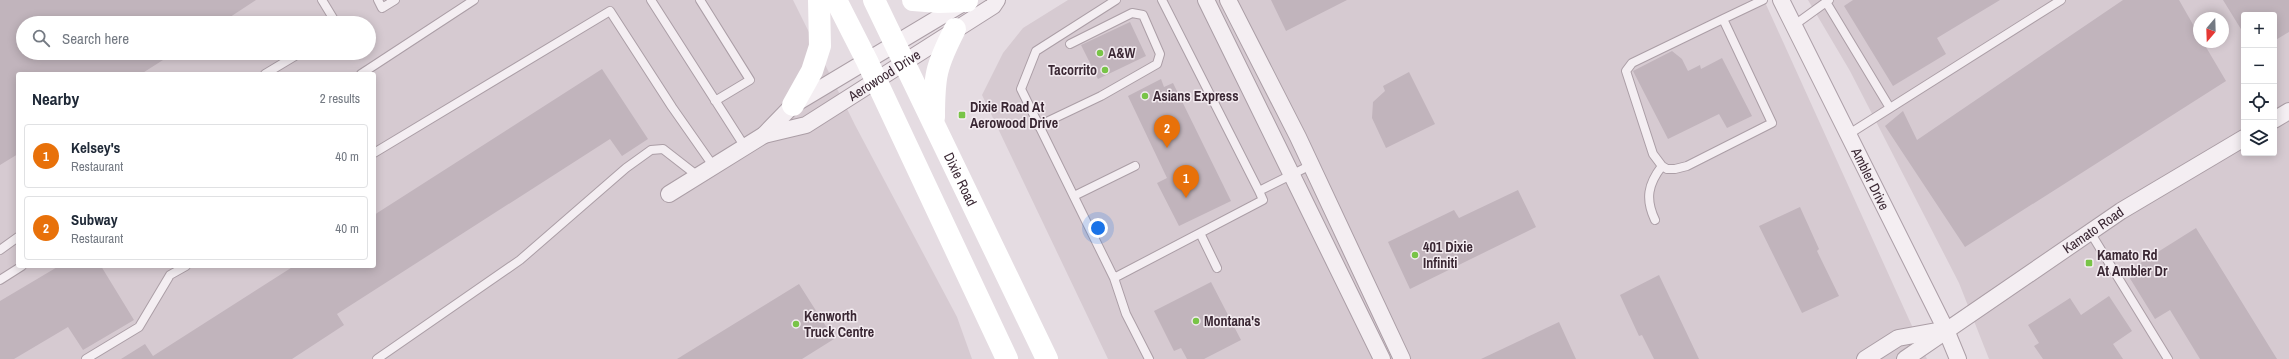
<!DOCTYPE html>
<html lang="en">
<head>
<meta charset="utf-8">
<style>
  body { margin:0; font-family:"Archivo Narrow",sans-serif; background:#f2f2f3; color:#1f2937 }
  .controls { position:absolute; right:12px; top:12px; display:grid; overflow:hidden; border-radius:4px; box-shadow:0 2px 10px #0003 }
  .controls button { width:36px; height:36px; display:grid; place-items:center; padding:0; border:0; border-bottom:1px solid #e0e1e3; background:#fff; color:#1f2937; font:20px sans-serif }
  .compass { position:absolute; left:2193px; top:12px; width:36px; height:36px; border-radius:50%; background:#fff; box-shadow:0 2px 10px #0003; rotate:199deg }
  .you { position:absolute; left:1098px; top:228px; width:14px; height:14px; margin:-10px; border:3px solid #fff; border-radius:50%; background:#1a73e8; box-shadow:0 0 0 6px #1a73e833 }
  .badge { display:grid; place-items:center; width:26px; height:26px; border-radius:50%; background:#476f3e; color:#fff; font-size:13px; font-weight:700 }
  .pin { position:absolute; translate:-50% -33px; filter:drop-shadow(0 1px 2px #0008) }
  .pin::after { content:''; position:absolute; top:21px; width:14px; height:12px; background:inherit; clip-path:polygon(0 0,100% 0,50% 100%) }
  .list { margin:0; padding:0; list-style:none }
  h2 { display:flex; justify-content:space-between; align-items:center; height:52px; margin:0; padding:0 16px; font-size:17px }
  h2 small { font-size:13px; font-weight:400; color:#747a83 }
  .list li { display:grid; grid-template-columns:26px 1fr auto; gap:12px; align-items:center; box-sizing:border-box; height:64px; margin:0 8px 8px; padding:0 8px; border:1px solid #e0e1e3; border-radius:4px }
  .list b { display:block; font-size:15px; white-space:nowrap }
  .list p { margin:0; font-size:13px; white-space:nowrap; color:#747a83 }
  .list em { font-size:13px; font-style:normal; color:#747a83 }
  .icon { flex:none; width:22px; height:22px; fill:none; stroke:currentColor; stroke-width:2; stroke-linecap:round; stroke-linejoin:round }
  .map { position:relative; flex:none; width:2289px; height:359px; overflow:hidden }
  .search { position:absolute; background:#fff; box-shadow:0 2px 10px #0003; left:16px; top:16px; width:360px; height:44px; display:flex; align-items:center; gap:10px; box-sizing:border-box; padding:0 14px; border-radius:22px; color:#747a83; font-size:15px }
  .panel { position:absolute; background:#fff; box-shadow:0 2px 10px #0003; left:16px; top:72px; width:360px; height:196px; border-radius:4px }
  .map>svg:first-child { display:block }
</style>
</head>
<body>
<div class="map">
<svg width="2289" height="359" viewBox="0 0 2289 359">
  <rect width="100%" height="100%" fill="#e5dce2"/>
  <path fill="#d6cad1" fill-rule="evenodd" d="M0 0H793L855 125 957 317 972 359H0ZM23 23H369V53H23ZM18 74H374V266H18Z
    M1068 0H1764L1927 359H1108L982 95 1003 53 1023 28Z
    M1808 0H2289V359H1989L1959 283 1850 71ZM2244 15H2274V153H2244ZM2199 18H2223V42H2199Z"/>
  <path fill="#c1b4bc" d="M0 0H256L221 23H23V53H174L141 74H18V154L0 165Z
    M1271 0H1347L1286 31Z
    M1853 0H2000L1937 38 1946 54 1893 86 1844 6Z
    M2123 0H2179L2199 35V42H2203L2226 81 1965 247 1885 126 1903 111 1917 140Z
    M2223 0H2289V32L2274 41V15H2244V34Z
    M1130 22 1146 56 1098 79 1081 45Z
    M1672 51 1682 59 1688 71 1700 65 1701 69 1722 58 1752 116 1727 128 1719 114 1668 139 1633 71Z
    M602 69 648 139 622 156 610 139 337 314 344 325 292 359H121L145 344 153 356 294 266H374V215Z
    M1409 72 1435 124 1386 148 1372 118 1373 102 1385 91 1383 86Z
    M1161 79 1164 87 1173 83 1231 201 1179 226 1157 183 1167 178 1128 96Z
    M1518 190 1536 227 1410 289 1388 242 1454 210 1459 218Z
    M1800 207 1819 249 1817 251 1839 296 1802 313 1759 226Z
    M2196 228 2277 359H2200L2170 310 2155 319 2126 272Z
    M59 266H101L134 320 83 350 68 327 14 359H0V301Z
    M1659 275 1699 359H1654L1642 335 1639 336 1620 295Z
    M1211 282 1241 340 1204 359H1187L1181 348 1174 351 1154 311Z
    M799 284 834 339 802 359H677Z
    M2109 296 2132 331 2113 344 2123 359H2043L2034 346 2039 343 2028 325 2070 298 2081 315Z
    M1559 322 1576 359H1481Z"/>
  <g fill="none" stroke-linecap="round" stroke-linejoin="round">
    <g stroke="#ab9ea6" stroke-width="10">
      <path id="service" d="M322 0 336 23
        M378 0 382 8 395 0
        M651 0 745 147
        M700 0 750 80 715 101
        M1116 0 1036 51 1021 89 1114 278 1126 314 1149 359
        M1162 0 1259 191
        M1826 2 1890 108
        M1723 19 1632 63 1626 71 1653 154 1662 166 1667 169H1675L1687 166 1772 123 1723 19 1763 0
        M1793 26 1829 0
        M265 74 300 53
        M361 74 474 0
        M1038 126 1101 96 1157 64 1160 54 1143 15 1132 13 1070 44
        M1849 134 2061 0
        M374 153 610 11 672 107 714 167
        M1074 196 1135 166
        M1655 220C1645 199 1648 184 1662 166
        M2090 232 2168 359
        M1200 233 1217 268
        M0 250 18 237
        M1114 278 1263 200 1259 191 1311 165
        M0 280 22 266
        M86 359 139 327 170 275 186 266
        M377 359 520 260 626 168 651 150 663 149 699 177"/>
    </g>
    <g stroke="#ab9ea6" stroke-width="18">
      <g id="minor">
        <path d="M1206 0 1382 359"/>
        <path d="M1228 0 1298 137 1402 359"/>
        <path id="s1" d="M1781 0 1946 330 1958 359"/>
        <path d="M2274 120 2289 111"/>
        <path id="s2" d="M764 135 806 125 993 6 997 0"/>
        <path d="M669 194 764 135 793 105 965 2"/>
        <path d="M1865 359 1898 338 1942 330"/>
        <path id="s3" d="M1905 359 2121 211 2244 138"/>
      </g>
    </g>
    <use href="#service" stroke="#f4eef2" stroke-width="8"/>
    <use href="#minor" stroke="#f4eef2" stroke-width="16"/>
    <g stroke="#fff" stroke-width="22">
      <path d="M836 0 867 61 1007 359"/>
      <path id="s4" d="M874 0 1047 359"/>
      <path d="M913 0 939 2 967 1"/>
      <path d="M793 105 812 71 820 46 819 0"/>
      <path d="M934 117C934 76 936 66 955 29"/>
    </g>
  </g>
  <g fill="#78c447" stroke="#f3ebf0" stroke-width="1.5">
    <circle cx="1100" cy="53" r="4"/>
    <circle cx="1105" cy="70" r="4"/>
    <circle cx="1145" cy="96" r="4"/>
    <rect x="958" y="111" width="8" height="8" rx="2"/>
    <circle cx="1415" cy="255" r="4"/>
    <rect x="2085" y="259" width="8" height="8" rx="2"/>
    <circle cx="1196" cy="321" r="4"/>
    <circle cx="796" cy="324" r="4"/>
  </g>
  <g text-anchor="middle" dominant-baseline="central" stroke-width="3" stroke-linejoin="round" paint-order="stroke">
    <g font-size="14" font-weight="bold" fill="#3a2733" stroke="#f3ebf0" text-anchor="start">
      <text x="1108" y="53">A&amp;W</text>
      <text x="1097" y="70" text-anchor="end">Tacorrito</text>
      <text x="1153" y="96">Asians Express</text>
      <text x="970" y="107">Dixie Road At<tspan x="970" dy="16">Aerowood Drive</tspan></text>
      <text x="1423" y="247">401 Dixie<tspan x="1423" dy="16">Infiniti</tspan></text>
      <text x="2097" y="255">Kamato Rd<tspan x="2097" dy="16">At Ambler Dr</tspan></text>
      <text x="804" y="316">Kenworth<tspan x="804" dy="16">Truck Centre</tspan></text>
      <text x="1204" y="321">Montana's</text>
    </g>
    <g font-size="14" fill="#3a2733" stroke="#f3ebf0">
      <text stroke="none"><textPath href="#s2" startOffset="136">Aerowood Drive</textPath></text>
      <text stroke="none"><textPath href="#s1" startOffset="200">Ambler Drive</textPath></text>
      <text stroke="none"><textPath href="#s4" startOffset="199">Dixie Road</textPath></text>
      <text stroke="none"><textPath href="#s3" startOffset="228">Kamato Road</textPath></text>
    </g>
  </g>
</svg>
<div class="controls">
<button>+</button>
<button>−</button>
<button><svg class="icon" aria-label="locate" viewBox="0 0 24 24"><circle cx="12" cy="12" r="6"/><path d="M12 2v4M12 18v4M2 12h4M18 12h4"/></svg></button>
<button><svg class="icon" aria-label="layers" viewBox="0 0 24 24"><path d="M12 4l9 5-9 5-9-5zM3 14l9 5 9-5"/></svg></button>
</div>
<svg class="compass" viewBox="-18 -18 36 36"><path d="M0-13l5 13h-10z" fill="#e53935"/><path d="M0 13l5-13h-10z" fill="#747a83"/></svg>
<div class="you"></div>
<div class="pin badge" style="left:1186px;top:198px;background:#e8710a">1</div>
<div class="pin badge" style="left:1167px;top:148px;background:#e8710a">2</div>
<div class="search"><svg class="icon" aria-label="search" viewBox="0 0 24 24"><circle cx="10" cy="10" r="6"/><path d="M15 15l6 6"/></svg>Search here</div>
<section class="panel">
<h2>Nearby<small>2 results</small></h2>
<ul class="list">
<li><span class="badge" style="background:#e8710a">1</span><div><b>Kelsey's</b><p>Restaurant</p></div><em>40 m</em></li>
<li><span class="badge" style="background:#e8710a">2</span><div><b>Subway</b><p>Restaurant</p></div><em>40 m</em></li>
</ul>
</section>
</div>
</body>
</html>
